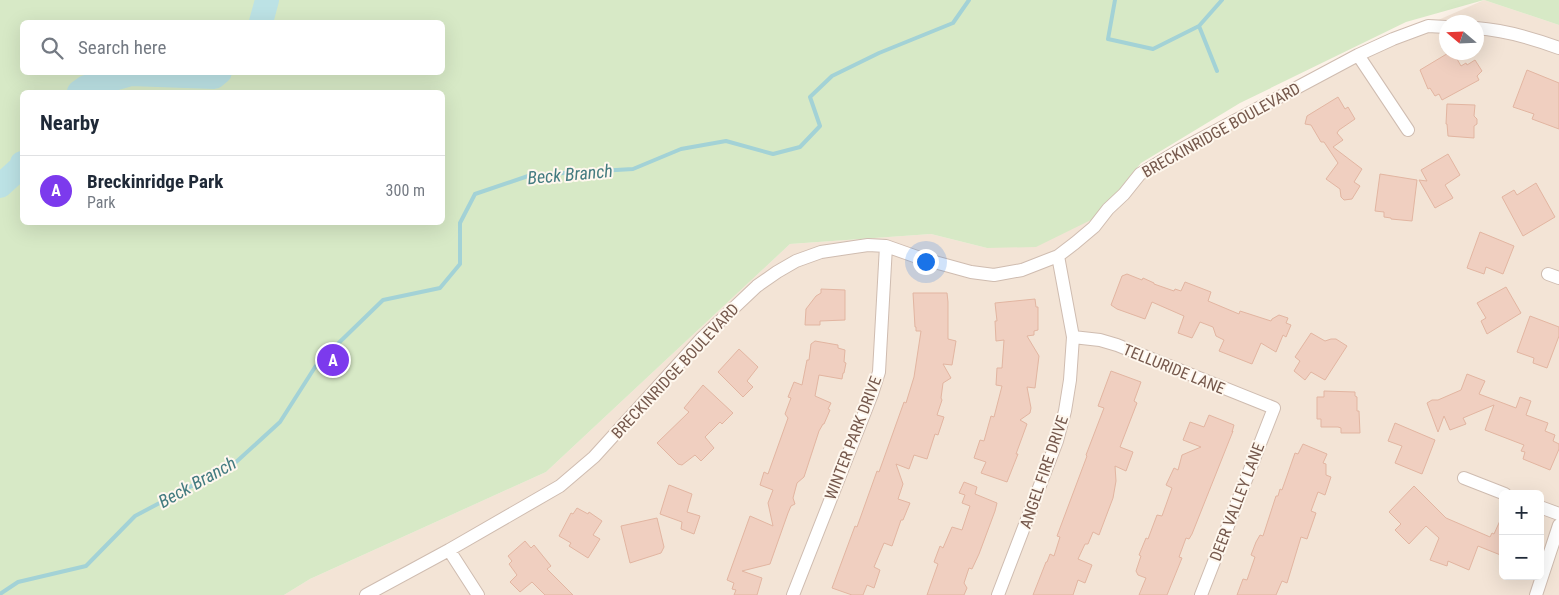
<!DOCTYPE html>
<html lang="en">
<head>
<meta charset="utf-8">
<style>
  body { margin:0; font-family:"Roboto Condensed",sans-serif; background:#f2f2f3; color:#1f2937 }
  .controls { position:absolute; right:15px; bottom:15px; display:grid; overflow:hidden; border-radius:8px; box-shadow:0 5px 20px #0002 }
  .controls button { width:45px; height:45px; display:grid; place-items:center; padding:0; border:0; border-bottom:1px solid #e0e1e3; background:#fff; color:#1f2937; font:25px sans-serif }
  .compass { position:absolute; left:1439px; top:15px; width:45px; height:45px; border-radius:50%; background:#fff; box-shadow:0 5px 20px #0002; rotate:289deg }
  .you { position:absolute; left:925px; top:261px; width:18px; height:18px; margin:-12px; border:4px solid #fff; border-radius:50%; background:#1a73e8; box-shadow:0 0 0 8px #1a73e833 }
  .badge { display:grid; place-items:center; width:32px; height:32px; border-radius:50%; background:#7c3aed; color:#fff; font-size:16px; font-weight:700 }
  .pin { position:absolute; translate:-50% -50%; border:2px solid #fff; box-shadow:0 1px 5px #0006 }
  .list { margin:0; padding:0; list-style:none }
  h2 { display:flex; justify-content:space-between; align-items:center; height:65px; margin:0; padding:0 20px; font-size:21px }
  h2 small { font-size:16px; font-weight:400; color:#747a83 }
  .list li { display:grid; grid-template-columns:32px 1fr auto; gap:15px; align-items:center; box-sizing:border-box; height:70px; padding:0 20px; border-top:1px solid #e0e1e3 }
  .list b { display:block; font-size:19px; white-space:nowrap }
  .list p { margin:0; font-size:16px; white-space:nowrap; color:#747a83 }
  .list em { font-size:16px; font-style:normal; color:#747a83 }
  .icon { flex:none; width:28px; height:28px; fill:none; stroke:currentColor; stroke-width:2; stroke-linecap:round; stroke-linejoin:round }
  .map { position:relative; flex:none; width:1559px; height:595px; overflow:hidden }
  .search { position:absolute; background:#fff; box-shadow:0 5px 20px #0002; left:20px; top:20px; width:425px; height:55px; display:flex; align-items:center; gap:12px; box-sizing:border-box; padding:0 18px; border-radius:8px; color:#747a83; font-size:19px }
  .panel { position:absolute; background:#fff; box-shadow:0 5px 20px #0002; left:20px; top:90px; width:425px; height:135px; border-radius:8px }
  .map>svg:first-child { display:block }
</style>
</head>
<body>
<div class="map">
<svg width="1559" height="595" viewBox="0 0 1559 595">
  <rect width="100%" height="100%" fill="#fcf2e8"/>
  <path fill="#f3e4d6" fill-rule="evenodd" d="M1484 0 1559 25V595H284L310 579 546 472 790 244 931 234 987 248 1097 217 1140 174 1358 55ZM1446 22H1476V52H1446ZM1503 494H1540V576H1503Z"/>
  <path fill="#d7e9c6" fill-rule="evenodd" d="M0 0H1559V25L1484 0 1406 22 1240 103 1141 163 1097 217 1036 247 987 248 931 234 790 244 546 472 310 579 284 595H0ZM22 22H442V72H22ZM22 92H442V222H22Z"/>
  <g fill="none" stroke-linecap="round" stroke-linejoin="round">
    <path stroke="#a3d2d6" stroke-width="4" d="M1115 0 1108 39 1153 49 1199 26 1222 0
      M1199 26 1217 71
      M0 594 18 582 86 566 135 516 235 463 280 422 317 364 383 300 440 288 460 264V223L475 194 531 175 633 169 681 149 726 141 773 154 800 147 820 126 810 97 832 76 879 53 953 23 969 0"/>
    <path stroke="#bce2e5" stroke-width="24" d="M261 22 267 0
      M79 92 86 87 131 74 214 77 220 72
      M0 186 21 167 22 163"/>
  </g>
  <path fill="#f0cfc0" stroke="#e2b5a1" d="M1450 52H1453L1461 66 1466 63 1467 65 1475 60 1482 71 1477 76 1479 80 1442 100 1439 94 1435 96 1430 88 1428 89 1420 70Z
    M1527 70 1559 83V129L1532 119 1534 114 1513 107Z
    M1338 97 1345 109 1348 107 1355 119 1339 130 1337 133 1343 140 1333 147 1362 169 1354 182 1360 186 1352 199 1344 200 1341 197 1340 189 1326 179 1338 163 1324 142H1321L1311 125 1305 124 1307 116Z
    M1447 104 1475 105 1474 116 1477 119V124L1474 126V138L1448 136 1447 124H1446Z
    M1448 154 1460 175 1445 185 1453 198 1435 208 1419 180 1427 181 1421 170Z
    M1380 174 1417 180 1412 221 1391 219V218L1384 217V212L1375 211Z
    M1536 183 1555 217 1523 236 1502 197 1514 190 1517 195Z
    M1480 232 1514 246 1503 274 1486 267 1484 274 1467 268Z
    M1127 274 1142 280 1143 278 1154 283V284L1174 291 1175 289 1181 291 1185 282 1211 292 1208 301 1239 314 1240 311 1271 321 1272 319 1279 315 1288 318 1286 323 1291 325 1286 337 1283 335 1276 352 1261 343 1252 364 1219 351 1224 340 1216 336 1213 327 1200 322 1192 338 1178 333 1184 316 1152 302 1145 319 1117 309 1111 305 1122 276Z
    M1506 287 1521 313 1487 334 1481 321 1486 318 1477 303Z
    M821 289 845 290V320L820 321V325H805L806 309 816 296 821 293Z
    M913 293H947L948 302V339L956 341 952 365 943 364 951 378 943 383 941 398 942 400 937 415 944 417 938 435 935 434 927 459 914 455 909 469 896 464 903 484 898 499 910 503 903 520H901L892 546 884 543 874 567 880 570 874 588 867 585 863 595H852L832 588 855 526 857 527 877 471 879 472 904 402 906 403 914 377 921 331H916V327H915Z
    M1035 299 1036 307H1038V330L1034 331V335L1027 336 1039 356 1035 388 1027 387 1031 408 1030 413 1020 420 1027 424 1016 454H1018L1007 482 981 473 986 462 974 458 980 440 984 441 991 416 994 417 1002 386 996 385 997 368H1002L1004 340 996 341 995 321H997L995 303Z
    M1530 316 1559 327V336L1547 368 1533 363 1534 358 1517 352Z
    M1311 333 1325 341 1331 339H1336L1347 346 1325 380 1311 372 1305 380 1294 371 1300 361 1295 357Z
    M815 341 838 345V348L845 350 844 362 846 363 844 373H843L842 379 819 375 815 396 831 403 828 409 830 410 824 424H823L819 431 804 477 797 483 793 498 795 504 791 506 788 513 770 564 742 571 762 578 757 595H734L736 590 732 589 734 583 727 580 750 516 773 526 768 503 773 490 760 485 764 472 768 474 788 418 785 414 791 398 788 397 794 382 802 385 807 360H809L811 344Z
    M739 349 758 367 747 381 753 387 743 397 718 372Z
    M1111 371 1141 382 1134 401 1137 403 1120 447 1133 452 1126 471 1115 466 1116 481 1113 498 1099 535 1093 532 1088 544H1085L1078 559 1092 565 1085 583 1078 580 1073 595H1033L1046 562H1047L1050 554 1054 556 1060 537 1057 536 1087 456 1086 455 1104 408 1098 406Z
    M1467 374 1485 381 1479 394 1516 408 1520 397 1531 401 1526 415 1548 423 1545 431 1555 435 1553 441 1559 444V449L1550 470 1523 459 1525 452 1521 451 1524 445 1485 430 1494 405 1463 418 1466 424 1450 430 1444 416 1438 432 1427 403 1432 400H1438L1461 390Z
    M703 385 733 413 722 424 720 422 705 437 714 448 701 461 695 455 682 465 678 464 657 443 689 412 684 408Z
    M1324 391 1355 392V396L1357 397V411H1359L1360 433H1341V428L1338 427H1321V419H1317V397H1324Z
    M1209 415 1234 425 1232 432 1233 431 1192 534 1189 539 1186 538 1179 557 1182 558 1167 595H1139L1146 578 1138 575 1136 571 1141 556 1139 555 1146 538 1148 539 1157 515 1162 516 1172 488 1166 485 1174 468 1178 470 1182 455 1201 447 1183 440 1190 422 1204 427Z
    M1395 423 1435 440 1422 474 1395 463 1402 446 1388 441Z
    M1303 444 1327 454 1323 463 1326 464V475L1331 477 1325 495 1318 492 1311 511 1316 513 1307 539 1301 537 1287 583 1282 581 1276 595H1237L1243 579 1247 580 1255 557 1251 555 1256 542 1260 535 1263 536 1276 496H1278L1280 489 1282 490 1295 453 1298 454Z
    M964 482 977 487 975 494 997 503 995 511 979 554 972 569 969 568 964 583 967 588 964 595H927L938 564 934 562 940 546 943 548 952 527 962 530 970 506 962 503 965 495 959 493Z
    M669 485 692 494 687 512 700 516 694 534 681 529 682 522 660 514Z
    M1414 486 1446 518 1490 537 1492 533 1494 534 1503 514V556L1478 546 1469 570 1448 561 1447 566 1430 560 1439 538 1426 526 1409 544 1395 530 1401 524 1389 512Z
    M577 508 588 514 589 512 602 521 593 535 600 539 588 558 569 546 571 543 559 536 571 513 573 514Z
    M657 518 664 547 661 553 630 563 621 526Z
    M525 541 531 548 534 545 551 566 547 569 573 595H545L532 582 520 592 510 582 517 575 509 564 512 561 508 556Z"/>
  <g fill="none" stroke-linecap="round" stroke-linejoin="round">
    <g stroke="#cfbcb0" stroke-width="14">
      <path id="minor" d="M1476 28C1505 30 1532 38 1559 48
        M1358 55 1408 130
        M1548 274 1559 278
        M1073 337 1100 340 1117 345 1274 408 1201 595
        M1464 478 1505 494
        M1540 507 1559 514
        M449 550 478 595
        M366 595 449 550 560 486 594 457 702 338 757 286 777 272 796 261 821 252 868 245 886 246 920 258 971 272 994 275 1022 270 1058 256 1075 243 1094 227 1108 209 1124 194 1140 174 1180 150 1358 55 1393 39 1428 26 1446 27
        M793 595 872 394 879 372 886 246
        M998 595 1057 441 1065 411 1070 380 1073 337 1058 256
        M1536 595 1559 525"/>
    </g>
    <use href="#minor" stroke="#fff" stroke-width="12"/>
  </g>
  <g text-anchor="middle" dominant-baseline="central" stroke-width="4" stroke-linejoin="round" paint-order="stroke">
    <g font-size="16" fill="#75584c" stroke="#fef7ee">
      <text transform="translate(1221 130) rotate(-29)">BRECKINRIDGE BOULEVARD</text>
      <text transform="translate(1174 369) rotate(22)">TELLURIDE LANE</text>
      <text transform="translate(675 371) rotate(-47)">BRECKINRIDGE BOULEVARD</text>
      <text transform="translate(853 438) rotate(-69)">WINTER PARK DRIVE</text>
      <text transform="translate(1044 472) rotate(-71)">ANGEL FIRE DRIVE</text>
      <text transform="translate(1237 502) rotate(-69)">DEER VALLEY LANE</text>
    </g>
    <g font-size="18" font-style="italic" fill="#437b80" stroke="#fef7ee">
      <text transform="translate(570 174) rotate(-5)">Beck Branch</text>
      <text transform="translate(197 482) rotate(-29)">Beck Branch</text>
    </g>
  </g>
</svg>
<div class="controls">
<button>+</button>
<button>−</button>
</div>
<svg class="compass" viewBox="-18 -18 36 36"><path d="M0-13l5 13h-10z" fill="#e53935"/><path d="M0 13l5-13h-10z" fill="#747a83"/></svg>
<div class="you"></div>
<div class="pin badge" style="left:333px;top:360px">A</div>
<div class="search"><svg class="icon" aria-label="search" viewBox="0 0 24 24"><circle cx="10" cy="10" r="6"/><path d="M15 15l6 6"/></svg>Search here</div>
<section class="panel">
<h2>Nearby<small></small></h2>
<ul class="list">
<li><span class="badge">A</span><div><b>Breckinridge Park</b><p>Park</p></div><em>300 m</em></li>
</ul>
</section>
</div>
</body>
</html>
